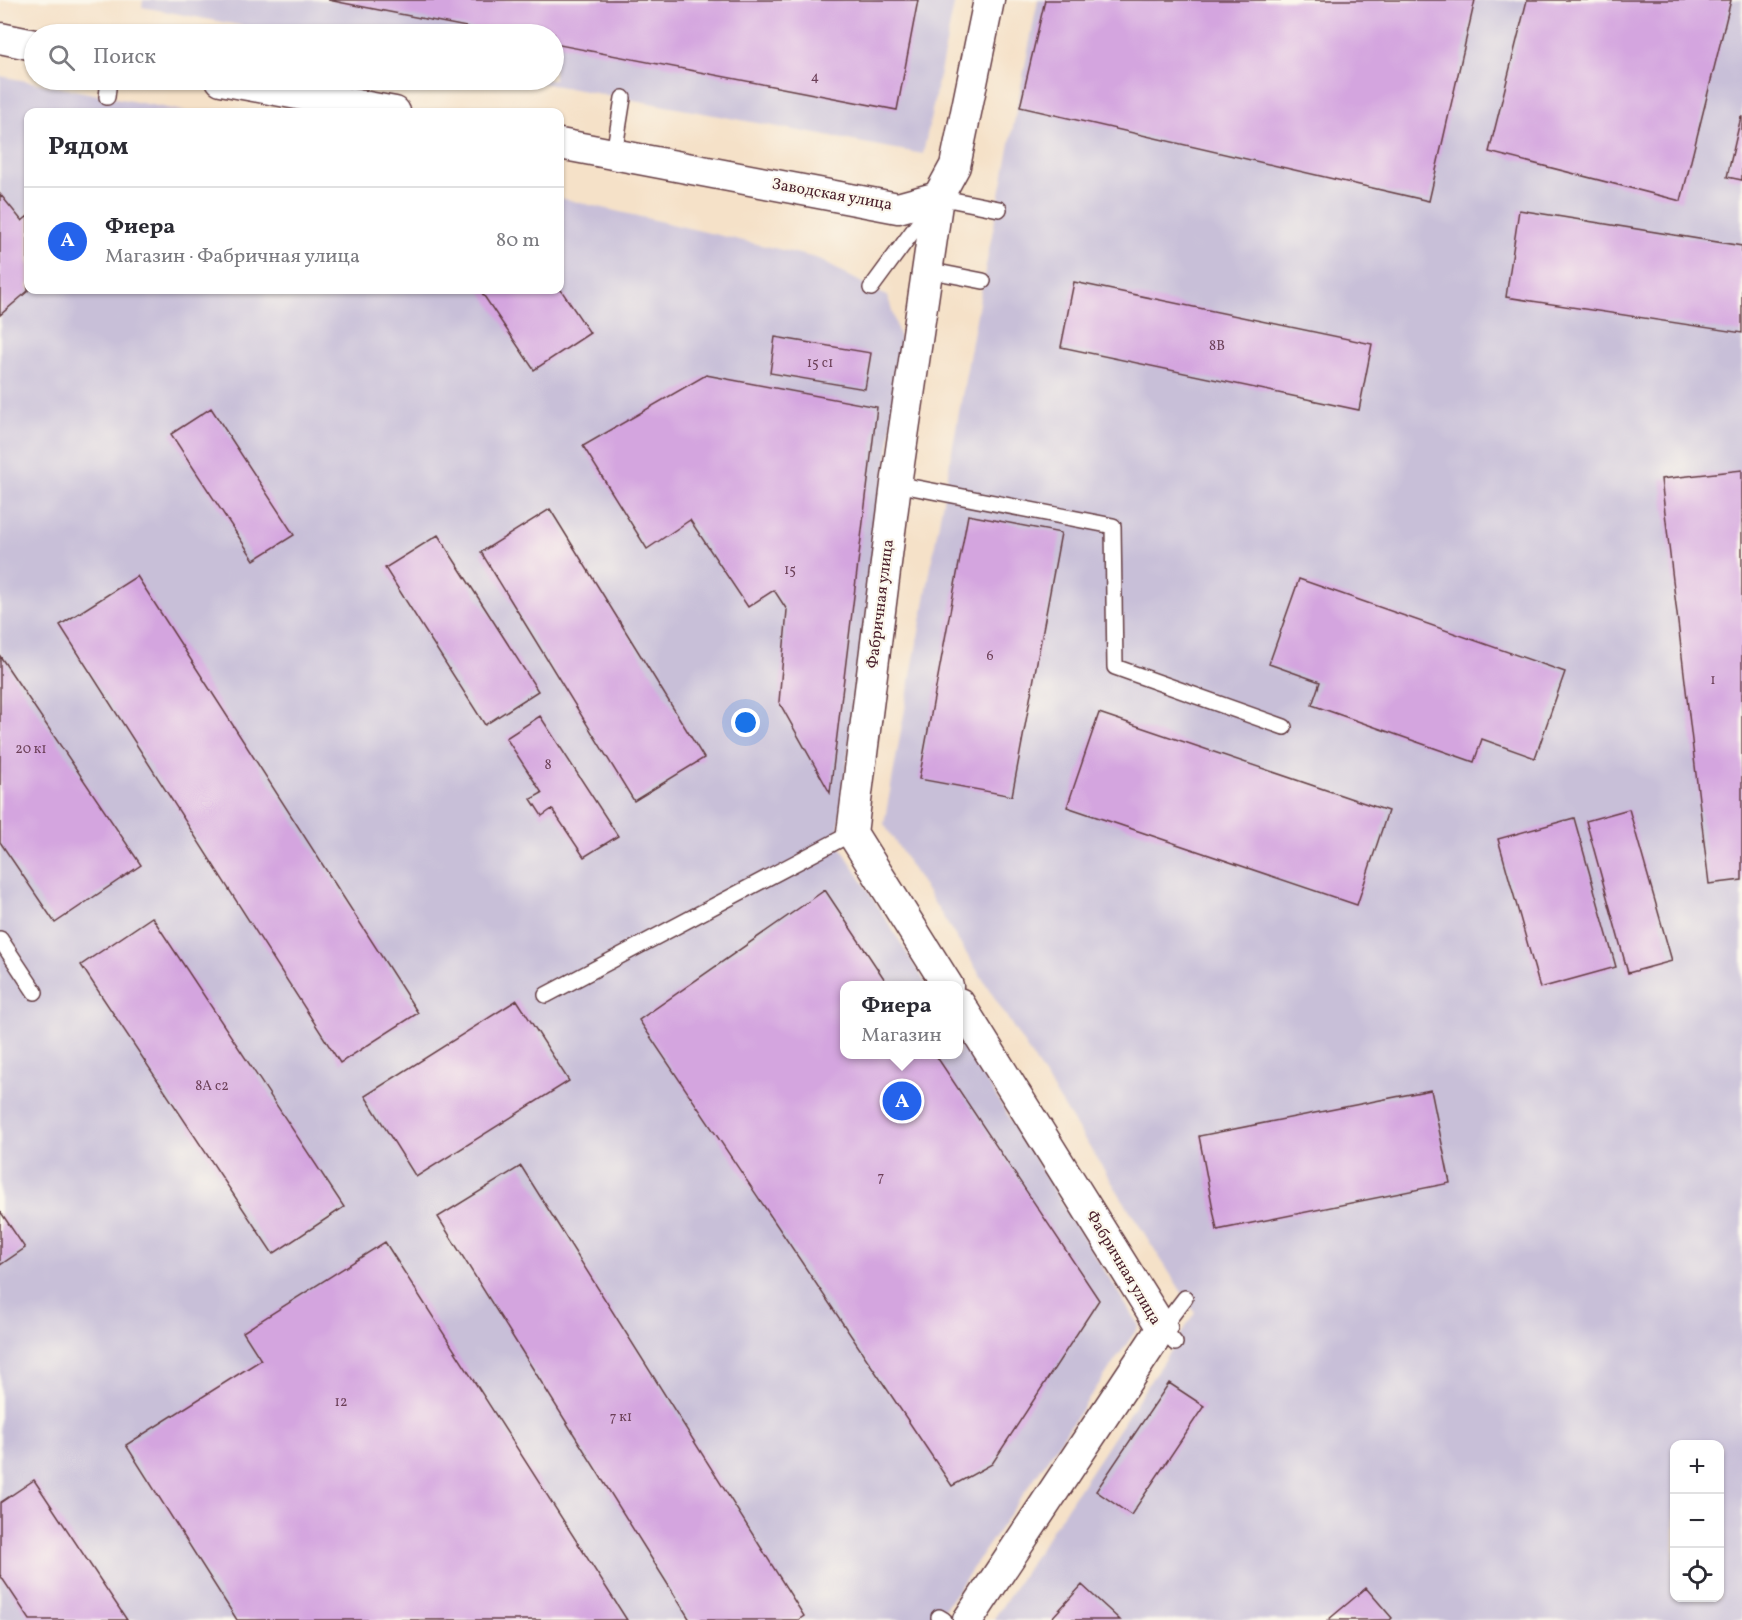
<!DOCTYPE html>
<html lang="ru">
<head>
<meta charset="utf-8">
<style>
  body { margin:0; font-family:Vollkorn,serif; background:#f7f7f7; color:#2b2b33 }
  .controls { position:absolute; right:18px; bottom:18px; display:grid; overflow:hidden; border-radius:12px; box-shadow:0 2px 4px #0004 }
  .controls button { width:54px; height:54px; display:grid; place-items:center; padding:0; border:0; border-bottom:2px solid #e1e1e2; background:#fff; color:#2b2b33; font:30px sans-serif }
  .you { position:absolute; left:746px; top:723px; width:21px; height:21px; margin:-15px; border:4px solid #fff; border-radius:50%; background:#1a73e8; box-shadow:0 0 0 9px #1a73e833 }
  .badge { display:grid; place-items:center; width:39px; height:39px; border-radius:50%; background:#2563eb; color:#fff; font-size:20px; font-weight:700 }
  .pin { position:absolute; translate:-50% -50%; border:3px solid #fff; box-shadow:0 2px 6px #0006 }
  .popup { position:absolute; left:840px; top:981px; width:123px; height:78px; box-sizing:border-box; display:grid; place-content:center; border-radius:12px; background:#fff; filter:drop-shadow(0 2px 4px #0005); font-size:20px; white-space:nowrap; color:#7c7c81 }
  .popup b { font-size:22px; color:#2b2b33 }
  .popup::after { content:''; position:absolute; left:50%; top:100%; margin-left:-12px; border:12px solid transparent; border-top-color:#fff }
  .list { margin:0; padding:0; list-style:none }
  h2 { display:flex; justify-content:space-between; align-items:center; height:78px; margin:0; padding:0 24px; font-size:26px }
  h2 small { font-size:20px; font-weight:400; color:#7c7c81 }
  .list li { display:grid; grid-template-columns:39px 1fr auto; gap:18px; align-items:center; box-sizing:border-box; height:108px; padding:0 24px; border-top:2px solid #e1e1e2 }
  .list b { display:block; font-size:22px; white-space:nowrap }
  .list p { margin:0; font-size:20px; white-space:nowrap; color:#7c7c81 }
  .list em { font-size:20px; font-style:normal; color:#7c7c81 }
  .icon { flex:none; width:33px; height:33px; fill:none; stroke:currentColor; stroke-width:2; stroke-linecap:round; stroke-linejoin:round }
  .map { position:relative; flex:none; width:1742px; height:1620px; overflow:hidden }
  .search { position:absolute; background:#fff; box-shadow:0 2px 4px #0004; left:24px; top:24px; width:540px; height:66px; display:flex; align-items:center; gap:15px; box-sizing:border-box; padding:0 21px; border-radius:33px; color:#7c7c81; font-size:22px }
  .panel { position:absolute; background:#fff; box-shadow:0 2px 4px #0004; left:24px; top:108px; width:540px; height:186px; border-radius:12px }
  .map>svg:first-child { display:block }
</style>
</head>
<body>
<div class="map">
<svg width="1742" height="1620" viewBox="0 0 1742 1620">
  <rect width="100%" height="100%" fill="#fbf7ec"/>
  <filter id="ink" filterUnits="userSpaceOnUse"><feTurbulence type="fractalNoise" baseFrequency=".0167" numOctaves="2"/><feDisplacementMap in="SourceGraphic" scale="12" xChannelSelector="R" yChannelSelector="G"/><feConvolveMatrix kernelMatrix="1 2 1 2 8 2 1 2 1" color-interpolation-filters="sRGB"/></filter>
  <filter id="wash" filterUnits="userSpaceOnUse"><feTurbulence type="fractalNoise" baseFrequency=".008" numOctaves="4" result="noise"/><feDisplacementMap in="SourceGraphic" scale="24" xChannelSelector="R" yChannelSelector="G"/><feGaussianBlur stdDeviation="1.35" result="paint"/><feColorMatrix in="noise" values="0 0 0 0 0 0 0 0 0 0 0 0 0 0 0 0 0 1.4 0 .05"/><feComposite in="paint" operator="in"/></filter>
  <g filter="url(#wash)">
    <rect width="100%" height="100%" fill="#f5e1c8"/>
    <path fill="#c8bfd8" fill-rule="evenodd" d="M143 0H955L923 154 526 80H554V34H287L142 7Z
      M1038 0H1742V1620H993L1195 1313 884 824 983 281ZM1674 1444H1720V1598H1674Z
      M0 76 188 112H28V290H560V198L816 258 888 297 902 346 837 841 927 985 845 986V1054H959V1037L1139 1326 937 1620H0Z"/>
    <g id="blocks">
      <path fill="#d4a5df" d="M328 0H918L897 110 554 44V34H502Z
        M1045 0H1475L1429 201 1020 107Z
        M1527 0H1731L1681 201 1489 152Z
        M1741 117H1742V180L1727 177Z
        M0 194 22 221 28 216V291L0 315Z
        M1519 210 1742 246V333L1506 297Z
        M1074 282 1372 344 1359 410 1061 347Z
        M480 290H561L590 333 534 370Z
        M775 337 871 353 865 389 770 373Z
        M706 375 877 407 830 793 779 702 787 610 774 590 748 607 690 520 647 549 583 446Z
        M211 408 294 535 254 560 171 434Z
        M1742 470V880L1709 884 1661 479Z
        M550 509 704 758 634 801 481 552Z
        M968 515 1061 533 1012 796 919 779Z
        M438 535 538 691 485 725 385 568Z
        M137 576 418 1013 340 1063 60 625Z
        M1299 579 1565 672 1535 758 1482 739 1474 762 1312 705 1320 682 1269 664Z
        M0 656 141 865 55 923 0 842Z
        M1099 713 1388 811 1357 905 1067 807Z
        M540 716 618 836 584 857 552 809 542 816 531 799 542 793 506 738Z
        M1629 809 1672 961 1628 973 1586 821Z
        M1574 818 1616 967 1540 988 1498 839Z
        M825 890 889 986H845V1054H935L1099 1300 992 1464 952 1486 639 1020Z
        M152 917 344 1207 273 1254 81 965Z
        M517 1000 569 1081 416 1177 365 1096Z
        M1431 1090 1450 1183 1217 1230 1199 1136Z
        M521 1166 804 1616 798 1620H690L438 1217Z
        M0 1211 25 1248 0 1265Z
        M385 1242 627 1620H237L126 1445 261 1360 243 1332Z
        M1169 1383 1204 1406 1131 1515 1096 1491Z
        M34 1480 127 1620H30L0 1575V1503Z
        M1082 1585 1120 1620H1050Z
        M1366 1588 1392 1618 1390 1620H1328Z"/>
    </g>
  </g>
  <g filter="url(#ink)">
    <use href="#blocks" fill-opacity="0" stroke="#643c43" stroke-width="1.5"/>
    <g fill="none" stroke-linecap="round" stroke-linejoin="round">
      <g stroke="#643c43" stroke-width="18">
        <path id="lane" d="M107 97 109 80
          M614 154 623 98
          M927 270 983 281
          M871 288 938 197 999 209
          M896 484 1113 526 1115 667 1284 727
          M0 939 35 992
          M546 995 852 833 849 830
          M1175 1343 1162 1328 1185 1298
          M939 1617 944 1620"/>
      </g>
      <g stroke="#643c43" stroke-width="33">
        <path id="street" d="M0 38 34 45
          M221 80 395 112
          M560 144 898 208 938 197
          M948 986 852 833 896 484 938 197 955 166 989 0
          M959 1003 1162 1328 968 1620"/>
      </g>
      <use href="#lane" stroke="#fff" stroke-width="15"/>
      <use href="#street" stroke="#fff" stroke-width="30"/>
    </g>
  </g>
  <g text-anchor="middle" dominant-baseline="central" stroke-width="4.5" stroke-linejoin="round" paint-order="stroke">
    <g font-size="14" fill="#6c4058">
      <text x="815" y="77">4</text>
      <text x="1217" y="346">8В</text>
      <text x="820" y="363">15 с1</text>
      <text x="790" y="570">15</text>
      <text x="990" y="656">6</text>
      <text x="1713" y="680">1</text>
      <text x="31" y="749">20 к1</text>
      <text x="548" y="765">8</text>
      <text x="212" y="1086">8А с2</text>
      <text x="881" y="1177">7</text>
      <text x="341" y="1402">12</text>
      <text x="621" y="1417">7 к1</text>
    </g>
    <g font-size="16" fill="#4a1f2b" stroke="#fbf7ec">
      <text transform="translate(832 195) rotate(10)">Заводская улица</text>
      <text transform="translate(881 604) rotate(-83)">Фабричная улица</text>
      <text transform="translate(1123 1268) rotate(59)">Фабричная улица</text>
    </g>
  </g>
</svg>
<div class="controls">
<button>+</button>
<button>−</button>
<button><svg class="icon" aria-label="locate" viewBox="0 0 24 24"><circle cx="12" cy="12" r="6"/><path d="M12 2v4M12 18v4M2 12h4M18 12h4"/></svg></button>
</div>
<div class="you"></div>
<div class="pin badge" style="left:902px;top:1101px">A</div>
<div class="popup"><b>Фиера</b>Магазин</div>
<div class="search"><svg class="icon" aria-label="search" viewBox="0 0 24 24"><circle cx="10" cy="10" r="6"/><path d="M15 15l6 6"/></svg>Поиск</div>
<section class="panel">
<h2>Рядом<small></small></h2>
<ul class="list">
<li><span class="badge">A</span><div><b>Фиера</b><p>Магазин · Фабричная улица</p></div><em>80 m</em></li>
</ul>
</section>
</div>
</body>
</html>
